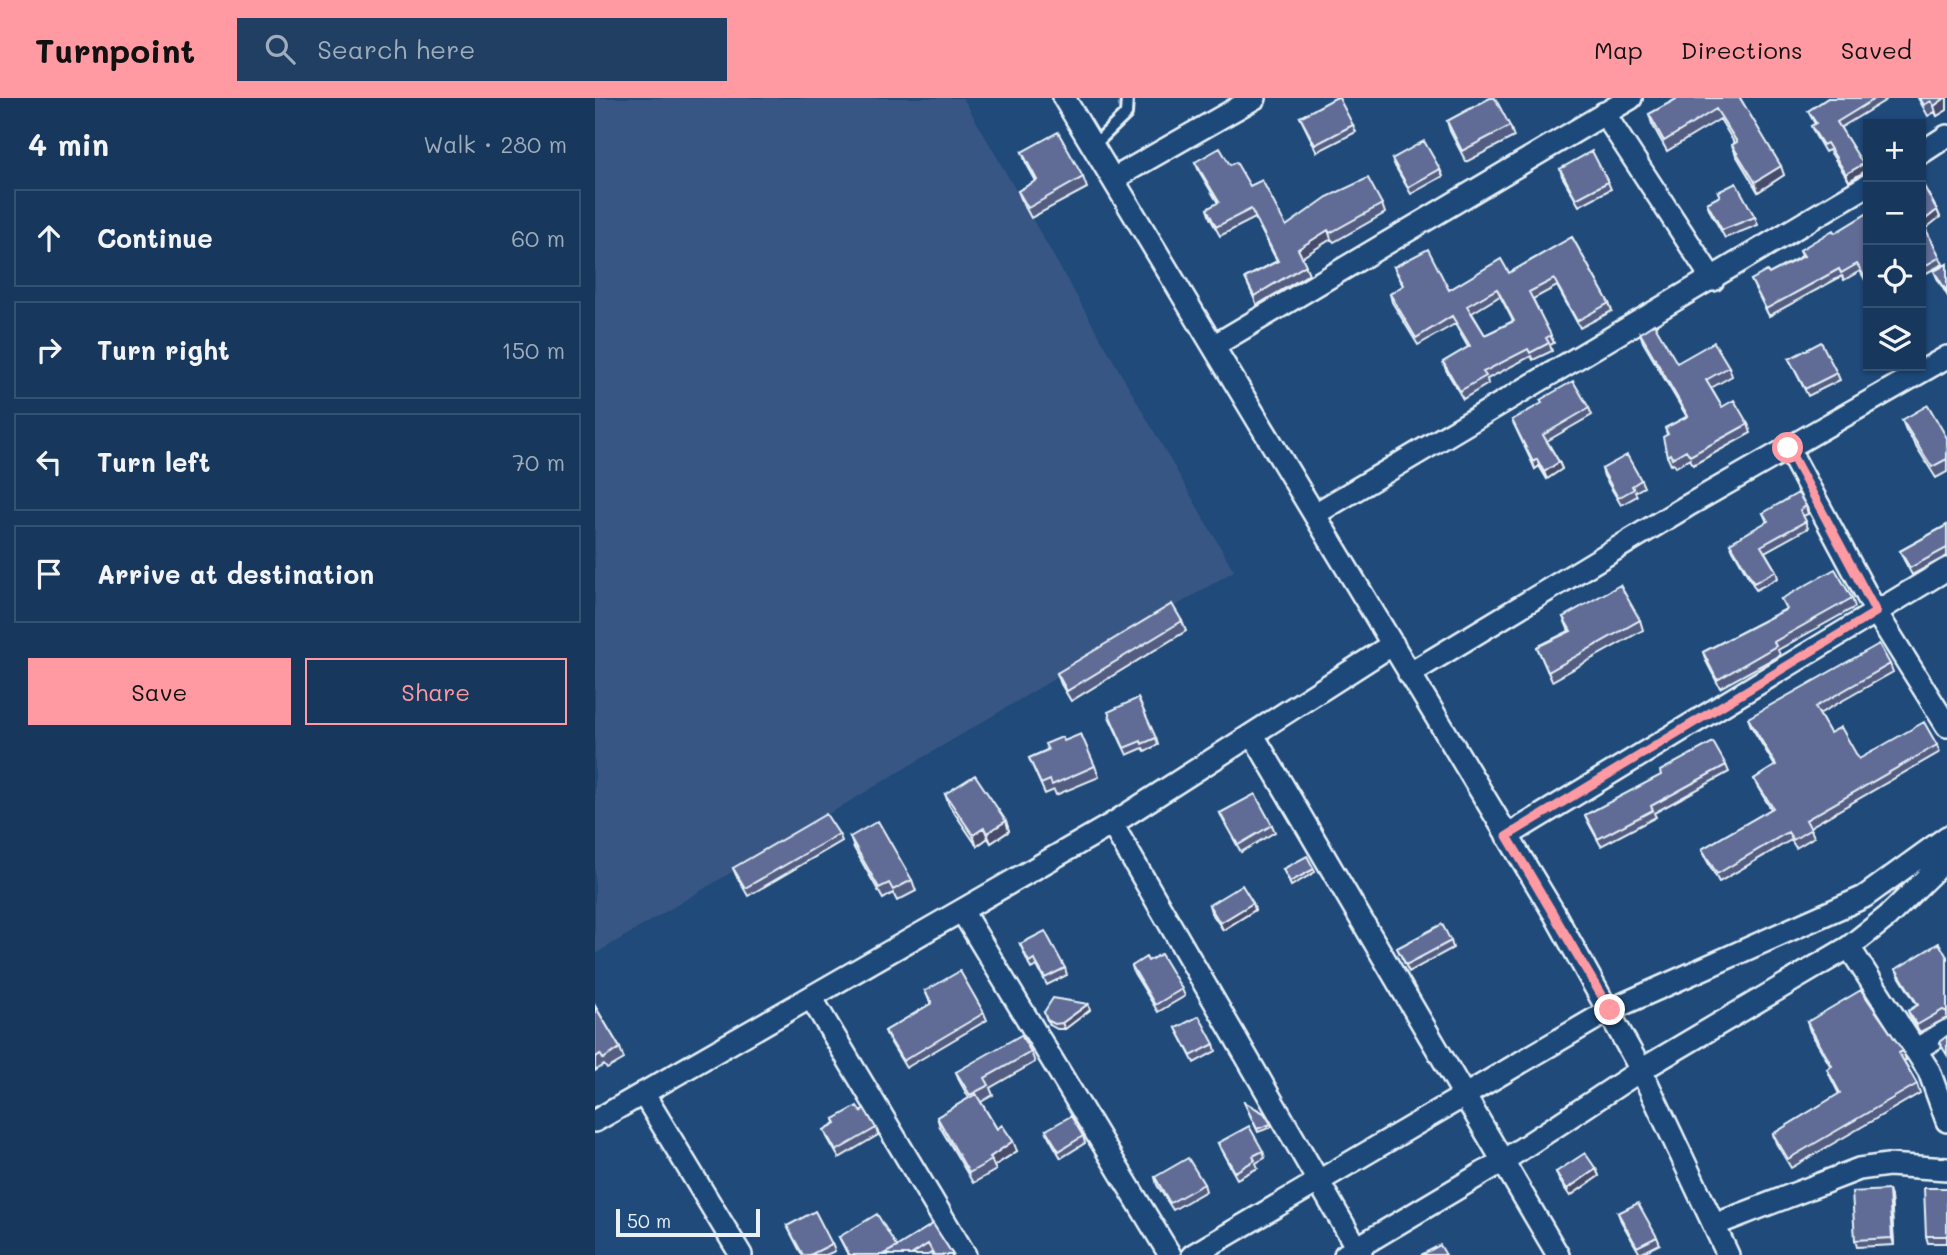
<!DOCTYPE html>
<html lang="en">
<head>
<meta charset="utf-8">
<style>
  body { margin:0; font-family:Mali,sans-serif; background:#203f62; color:#f1f3f6 }
  .controls { position:absolute; right:21px; top:21px; display:grid; overflow:hidden; border-radius:0px; box-shadow:0 2px 5px #0004 }
  .controls button { width:63px; height:63px; display:grid; place-items:center; padding:0; border:0; border-bottom:2px solid #365272; background:#17385c; color:#f1f3f6; font:35px sans-serif }
  .scale { position:absolute; left:21px; bottom:18px; width:144px; box-sizing:border-box; padding-left:7px; border:4px solid #e8f1f8; border-top:0; font-size:19px; line-height:24px; white-space:nowrap; color:#e8f1f8; -webkit-text-stroke:5px #1f4a7a; paint-order:stroke }
  .stop { position:absolute; width:21px; height:21px; margin:-16px; border:5px solid #ff9aa2; border-radius:50%; background:#fff }
  .stop.end { background:#ff9aa2; border-color:#fff; box-shadow:0 2px 7px #0008 }
  .list { margin:0; padding:0; list-style:none }
  h2 { display:flex; justify-content:space-between; align-items:center; height:91px; margin:0; padding:0 28px; font-size:30px }
  h2 small { font-size:23px; font-weight:400; color:#9eacbb }
  .list li { display:grid; grid-template-columns:46px 1fr auto; gap:21px; align-items:center; box-sizing:border-box; height:98px; margin:0 14px 14px; padding:0 14px; border:2px solid #365272; border-radius:0px }
  .list b { display:block; font-size:26px; white-space:nowrap }
  .list em { font-size:23px; font-style:normal; color:#9eacbb }
  .actions { display:flex; gap:14px; padding:21px 28px }
  .actions a { flex:1; padding:16px 0; border:2px solid #ff9aa2; border-radius:0px; text-align:center; font-size:24px; color:#ff9aa2 }
  .actions .main { background:#ff9aa2; color:#111 }
  .icon { flex:none; width:38px; height:38px; fill:none; stroke:currentColor; stroke-width:2; stroke-linecap:round; stroke-linejoin:round }
  .map { position:relative; flex:none; width:1352px; height:1157px; overflow:hidden }
  header { display:flex; align-items:center; gap:42px; box-sizing:border-box; height:98px; padding:0 35px; background:#ff9aa2; color:#111 }
  header strong { font-size:33px }
  nav { display:flex; gap:38px; margin-inline-start:auto; font-size:24px }
  .search { width:490px; height:63px; background:#203f62; display:flex; align-items:center; gap:18px; box-sizing:border-box; padding:0 24px; border-radius:0px; color:#9eacbb; font-size:26px }
  main { display:flex }
  aside { flex:1; background:#17385c }
  .map>svg:first-child { display:block }
</style>
</head>
<body>
<header>
<strong>Turnpoint</strong>
<div class="search"><svg class="icon" aria-label="search" viewBox="0 0 24 24"><circle cx="10" cy="10" r="6"/><path d="M15 15l6 6"/></svg>Search here</div>
<nav><a>Map</a><a>Directions</a><a>Saved</a></nav>
</header>
<main>
<aside>
<h2>4 min<small>Walk · 280 m</small></h2>
<ul class="list">
<li><svg class="icon" aria-label="ahead" viewBox="0 0 24 24"><path d="M12 20V5M6 11l6-6 6 6"/></svg><div><b>Continue</b></div><em>60 m</em></li>
<li><svg class="icon" aria-label="right" viewBox="0 0 24 24"><path d="M7 20v-9h11M14 6l5 5-5 5"/></svg><div><b>Turn right</b></div><em>150 m</em></li>
<li><svg class="icon" aria-label="left" viewBox="0 0 24 24"><path d="M17 20v-9H6M10 6l-5 5 5 5"/></svg><div><b>Turn left</b></div><em>70 m</em></li>
<li><svg class="icon" aria-label="arrive" viewBox="0 0 24 24"><path d="M6 21V4h12l-3 4 3 4H6"/></svg><div><b>Arrive at destination</b></div></li>
</ul>
<div class="actions"><a class="main">Save</a><a>Share</a></div>
</aside>
<div class="map">
<svg width="1352" height="1157" viewBox="0 0 1352 1157">
  <rect width="100%" height="100%" fill="#1f4a7a"/>
  <filter id="ink" filterUnits="userSpaceOnUse"><feTurbulence type="fractalNoise" baseFrequency=".0143" numOctaves="2"/><feDisplacementMap in="SourceGraphic" scale="14" xChannelSelector="R" yChannelSelector="G"/><feConvolveMatrix kernelMatrix="1 2 1 2 8 2 1 2 1" color-interpolation-filters="sRGB"/></filter>
  <g filter="url(#ink)">
    <path fill="#375784" d="M0 0H368L639 473 0 856Z"/>
    <g fill="none" stroke-linecap="round" stroke-linejoin="round">
      <g stroke="#e8f1f8" stroke-width="16">
        <path id="lane" d="M498 48 531 16 532 0"/>
      </g>
      <g stroke="#e8f1f8" stroke-width="26">
        <path id="street" d="M469 0 959 815 1046 972 1133 1157
          M1009 15 1118 182
          M1326 55 1352 38
          M518 81 660 0
          M620 247 1036 0
          M1193 350 1281 514 1352 628
          M720 416 1273 87
          M814 576 1092 408 1352 259
          M658 637 963 1157
          M517 726 766 1157
          M912 738 1352 471
          M367 813 575 1157
          M1254 849 1334 973 1352 1023
          M217 901 370 1157
          M1320 952 1352 933
          M48 995 146 1157
          M0 1023 517 726 798 546
          M1119 1127 1264 1071 1293 1067 1352 1071
          M598 1157 1015 912 1269 799 1352 739
          M750 1157 908 1063 1046 972 1254 849 1292 819 1352 760"/>
      </g>
      <use href="#lane" stroke="#1f4a7a" stroke-width="10"/>
      <use href="#street" stroke="#1f4a7a" stroke-width="21"/>
    </g>
    <path fill="#535d81" stroke="#e8f1f8" stroke-width="2" fill-rule="evenodd" d="M1145 0 1189 77 1163 94 1141 57 1137 47 1140 46 1125 21 1072 53 1057 26 1054 16Z
      M1233 0H1290L1291 2 1245 30 1270 73 1254 83 1234 52 1230 54 1219 35 1216 28 1220 26 1213 13Z
      M1323 0H1352V12L1342 18 1340 14 1333 18Z
      M705 19 758 27 761 34 722 54Z
      M852 23 915 28 919 39 871 64 855 33Z
      M427 54 488 79 492 90 436 120 427 103 423 93 441 83 431 65Z
      M797 61 845 71 848 78 816 96 800 68Z
      M600 64 635 67 691 128 787 106 790 115 739 144 736 141 707 159 714 176 662 207 650 180 682 163 660 120 625 138 615 120 612 111 623 105 604 73Z
      M965 71 1013 84 1016 91 984 108 967 78Z
      M1326 83 1342 112 1345 119 1330 130 1348 166 1326 178Z
      M1123 94 1160 119 1163 127 1130 140 1115 113 1112 105 1125 99Z
      M1273 115V187L1265 173 1249 182 1247 178 1174 218 1156 182 1174 176 1207 158 1205 152 1240 135Z
      M977 139 1014 205 1017 213 985 230 962 188 938 201 959 245 955 247 957 253 938 262 936 258 892 281 893 286 868 301 851 272 848 264 873 249 860 226 823 247 797 204 795 196 808 188 799 169 854 192 914 175ZM905 198 918 223 890 237 877 215Z
      M1352 166V197L1342 180 1339 173Z
      M1045 235 1082 265 1134 269 1137 278 1116 290 1127 309 1153 326 1156 335 1098 367 1095 361 1081 369 1078 365 1076 367 1072 358V336L1070 330 1092 319 1048 244Z
      M1194 261 1242 275 1245 282 1213 298Z
      M994 310 997 317 952 343 964 364 967 371 952 381 944 368 940 371 917 322Z
      M1307 322 1352 340V374L1341 380 1311 332Z
      M1007 371 1046 382 1049 389 1040 394 1042 398 1026 407 1009 378Z
      M1211 408 1213 416 1208 418 1213 430 1170 454 1181 473 1183 480 1161 492 1138 452 1135 445 1172 424 1168 415Z
      M1352 427V458L1317 477 1308 460 1305 453Z
      M1257 500 1260 509 1183 552 1185 557 1125 590 1111 563 1108 554 1191 511 1186 501Z
      M968 519 1045 522 1048 532 957 583 942 549 974 533Z
      M587 523 591 533 476 603 466 586 462 575Z
      M1295 566 1298 574 1224 616 1235 635 1264 661 1342 647 1345 654 1215 729 1219 739 1201 750 1196 742 1124 784 1110 759 1107 751 1176 711 1162 688 1159 681 1180 668 1156 628 1153 620Z
      M515 621 561 640 563 647 550 653 548 650 532 657Z
      M469 643 500 668 504 679 461 697 459 692 450 696 434 660 452 652Z
      M1131 667 1134 674 1059 715 1061 719 1006 748 993 724 990 717Z
      M350 696 411 723 414 733 396 745 393 740 382 748 354 707Z
      M625 715 677 727 680 734 646 754 628 722Z
      M244 736 247 743 153 798 141 777 138 770Z
      M255 739 317 782 321 793 302 803 298 795 288 801 259 750Z
      M688 771H719L720 774 696 788Z
      M658 805 660 812 628 832 616 814 614 807Z
      M856 843 858 850 814 874 802 850Z
      M425 846 470 870 472 877 452 887 442 868 436 871Z
      M1352 859V920L1325 934 1316 920 1313 913 1322 907 1304 878 1301 871Z
      M553 863 587 891 590 898 563 914 539 875 537 868Z
      M330 893 389 915 392 922 311 970 293 940 290 933 336 906Z
      M493 906 495 912 470 931H462L455 927 449 914Z
      M0 908 25 950 29 961 12 971 9 967 0 973Z
      M1212 924 1308 953 1311 962 1309 963 1322 986 1325 995 1196 1070 1181 1045 1178 1036 1244 996 1236 980 1232 971 1236 969 1215 933Z
      M581 930 619 946 621 953 599 965Z
      M436 954 440 964 395 990 398 997 386 1004 402 1031 422 1053 399 1068 401 1072 378 1085 345 1029 342 1019 374 1000 365 984 361 974Z
      M649 1004 676 1026 677 1029 663 1034Z
      M239 1021 281 1030 283 1037 244 1060 232 1039 229 1032 240 1025Z
      M451 1032 488 1038 490 1045 466 1060 454 1039Z
      M623 1045 668 1053 670 1060 661 1065 663 1070 642 1081 626 1052Z
      M1001 1071 1004 1078 975 1098 964 1082 961 1074Z
      M560 1079 609 1086 611 1093 578 1112 562 1087Z
      M1352 1090V1145H1333L1331 1138Z
      M1296 1099 1299 1147 1262 1149 1260 1142Z
      M1023 1115 1062 1139 1065 1146 1045 1156 1026 1123Z
      M338 1126 358 1157H337L336 1155 333 1157H253L244 1139 302 1149Z
      M192 1128 237 1146 240 1153 231 1157H207Z"/>
    <path fill="#444c69" stroke="#e8f1f8" stroke-width="2" d="M1350 0H1352V12L1342 18 1339 8Z
      M1268 66 1270 73 1254 83 1251 76Z
      M1186 68 1189 77 1163 94 1160 84Z
      M1342 112 1345 119 1330 131 1327 124Z
      M733 132 736 141 706 160 703 151Z
      M942 361 944 368 940 371 938 364Z
      M964 364 967 371 952 381 949 374Z
      M411 723 414 733 396 745 392 735Z
      M389 730 393 740 382 748 378 737Z
      M658 805 660 812 628 832 625 825Z
      M493 906 495 912 470 931 467 925Z
      M418 1043 422 1053 399 1068 395 1059Z
      M1001 1071 1004 1078 975 1098 972 1091Z
      M1294 1092 1296 1099 1299 1147 1297 1140Z"/>
    <path fill="#616c96" stroke="#e8f1f8" stroke-width="2" fill-rule="evenodd" d="M740 0H744L758 27 720 47 705 19Z
      M895 0H900L915 28 867 53 852 23Z
      M1083 0H1145L1186 68 1160 84 1137 47 1142 44 1121 11 1069 43 1054 16Z
      M1233 0H1281L1242 24 1268 66 1251 76 1232 45 1228 47 1216 28 1221 25 1213 13Z
      M1325 0H1350L1339 8 1336 3 1329 7Z
      M463 34 488 79 433 110 423 93 442 82 427 54Z
      M829 43 845 71 813 89 797 61Z
      M625 50 635 67 641 64 655 88 667 82 691 128 732 99 773 80 787 106 735 135 733 132 703 151 711 167 659 198 650 180 683 163 656 111 621 129 612 111 624 104 600 64Z
      M997 53 1013 84 981 101 965 71Z
      M1326 83 1342 112 1327 124 1345 159 1326 170Z
      M1141 85 1160 119 1127 132 1112 105 1125 98 1123 94Z
      M1273 115V184L1262 166 1246 175 1244 171 1171 211 1156 182 1172 173 1174 176 1209 158 1205 152 1238 132 1240 135Z
      M977 139 1014 205 982 223 959 181 934 194 956 237 951 240 954 245 935 255 933 251 888 274 891 278 865 293 848 264 875 248 857 218 821 240 795 196 809 187 799 169 833 151 854 192 906 161 914 175ZM902 191 919 223 890 237 872 208Z
      M1352 166V194L1339 173Z
      M1059 226 1082 265 1119 244 1134 269 1111 282 1127 309 1139 302 1153 326 1095 358 1091 352 1077 360 1075 356 1072 358 1068 339 1073 336 1070 330 1093 318 1045 235Z
      M1226 244 1242 275 1210 291 1194 261Z
      M978 283 994 310 948 337 964 364 949 374 942 361 938 364 917 322 947 305 945 302Z
      M1333 307 1352 340V361L1337 369 1307 322Z
      M1032 357 1046 382 1037 388 1039 391 1023 400 1007 371Z
      M1203 395 1211 408 1205 412 1211 423 1166 448 1181 473 1159 485 1135 445 1173 423 1168 415Z
      M1352 427V450L1315 470 1305 453Z
      M1240 471 1257 500 1179 544 1181 548 1122 582 1108 554 1192 511 1186 501Z
      M1025 487 1045 522 953 574 942 549 976 533 968 519Z
      M577 506 587 523 472 593 462 575Z
      M1284 546 1295 566 1220 609 1235 635 1246 629 1264 661 1329 624 1342 647 1211 722 1216 731 1198 742 1193 734 1122 776 1107 751 1178 710 1159 681 1181 667 1153 620Z
      M543 600 561 640 547 646 546 643 529 650 513 614Z
      M486 636 500 668 457 687 455 682 446 686 434 660 453 652 450 646 467 639 469 643Z
      M1118 644 1131 667 1056 708 1058 712 1003 741 990 717 1066 677 1065 673Z
      M380 677 411 723 392 735 389 730 378 737 350 696Z
      M660 696 677 727 643 747 625 715Z
      M231 716 244 736 150 790 138 770Z
      M283 723 317 782 298 792 294 785 284 790 255 739Z
      M712 758 719 771 695 784 688 771Z
      M647 787 658 805 625 825 614 807Z
      M847 826 856 843 811 867 802 850Z
      M450 833 470 870 450 880 439 861 434 864 425 846Z
      M1344 845 1352 859V914L1348 912 1322 927 1313 913 1323 907 1301 871Z
      M566 856 587 891 560 907 537 868 551 859 553 863Z
      M365 873 389 915 308 963 290 933 337 905 330 893Z
      M1266 892 1308 953 1304 955 1322 986 1193 1061 1178 1036 1245 995 1232 971 1237 968 1212 924Z
      M458 900 493 906 467 925 460 926 452 922 449 914Z
      M0 908 25 950 8 961 5 956 0 960Z
      M604 918 619 946 596 958 581 930Z
      M426 937 436 954 390 980 394 987 375 997 361 974Z
      M1352 938V957L1344 944Z
      M381 996 402 1031 407 1027 418 1043 395 1059 397 1062 374 1075 342 1019Z
      M649 1004 669 1015 676 1026 662 1031Z
      M262 1008 266 1014 269 1010 281 1030 241 1053 229 1032 241 1025 239 1021Z
      M476 1018 488 1038 464 1053 451 1032Z
      M654 1028 668 1053 658 1058 660 1062 640 1074 623 1045Z
      M990 1055 1001 1071 972 1091 961 1074Z
      M593 1060 609 1086 575 1105 560 1079Z
      M1329 1090H1352V1138H1331Z
      M1294 1092 1297 1140 1260 1142 1257 1094Z
      M1043 1105 1062 1139 1042 1149 1023 1115Z
      M220 1113 237 1146 215 1157H208L192 1128Z
      M282 1116 302 1149 287 1157H254L244 1139Z
      M338 1126 358 1157H339L333 1146 316 1157H294L293 1154Z
      M845 1147 851 1157H826Z"/>
  </g>
  <g fill="none" stroke-linecap="round" stroke-linejoin="round" filter="url(#ink)">
    <path stroke="#ff9aa2" stroke-width="9" d="M1015 912 912 738 1281 514 1193 350"/>
  </g>
</svg>
<div class="controls">
<button>+</button>
<button>−</button>
<button><svg class="icon" aria-label="locate" viewBox="0 0 24 24"><circle cx="12" cy="12" r="6"/><path d="M12 2v4M12 18v4M2 12h4M18 12h4"/></svg></button>
<button><svg class="icon" aria-label="layers" viewBox="0 0 24 24"><path d="M12 4l9 5-9 5-9-5zM3 14l9 5 9-5"/></svg></button>
</div>
<div class="scale">50 m</div>
<div class="stop" style="left:1193px;top:350px"></div>
<div class="stop end" style="left:1015px;top:912px"></div>
</div>
</main>
</body>
</html>
